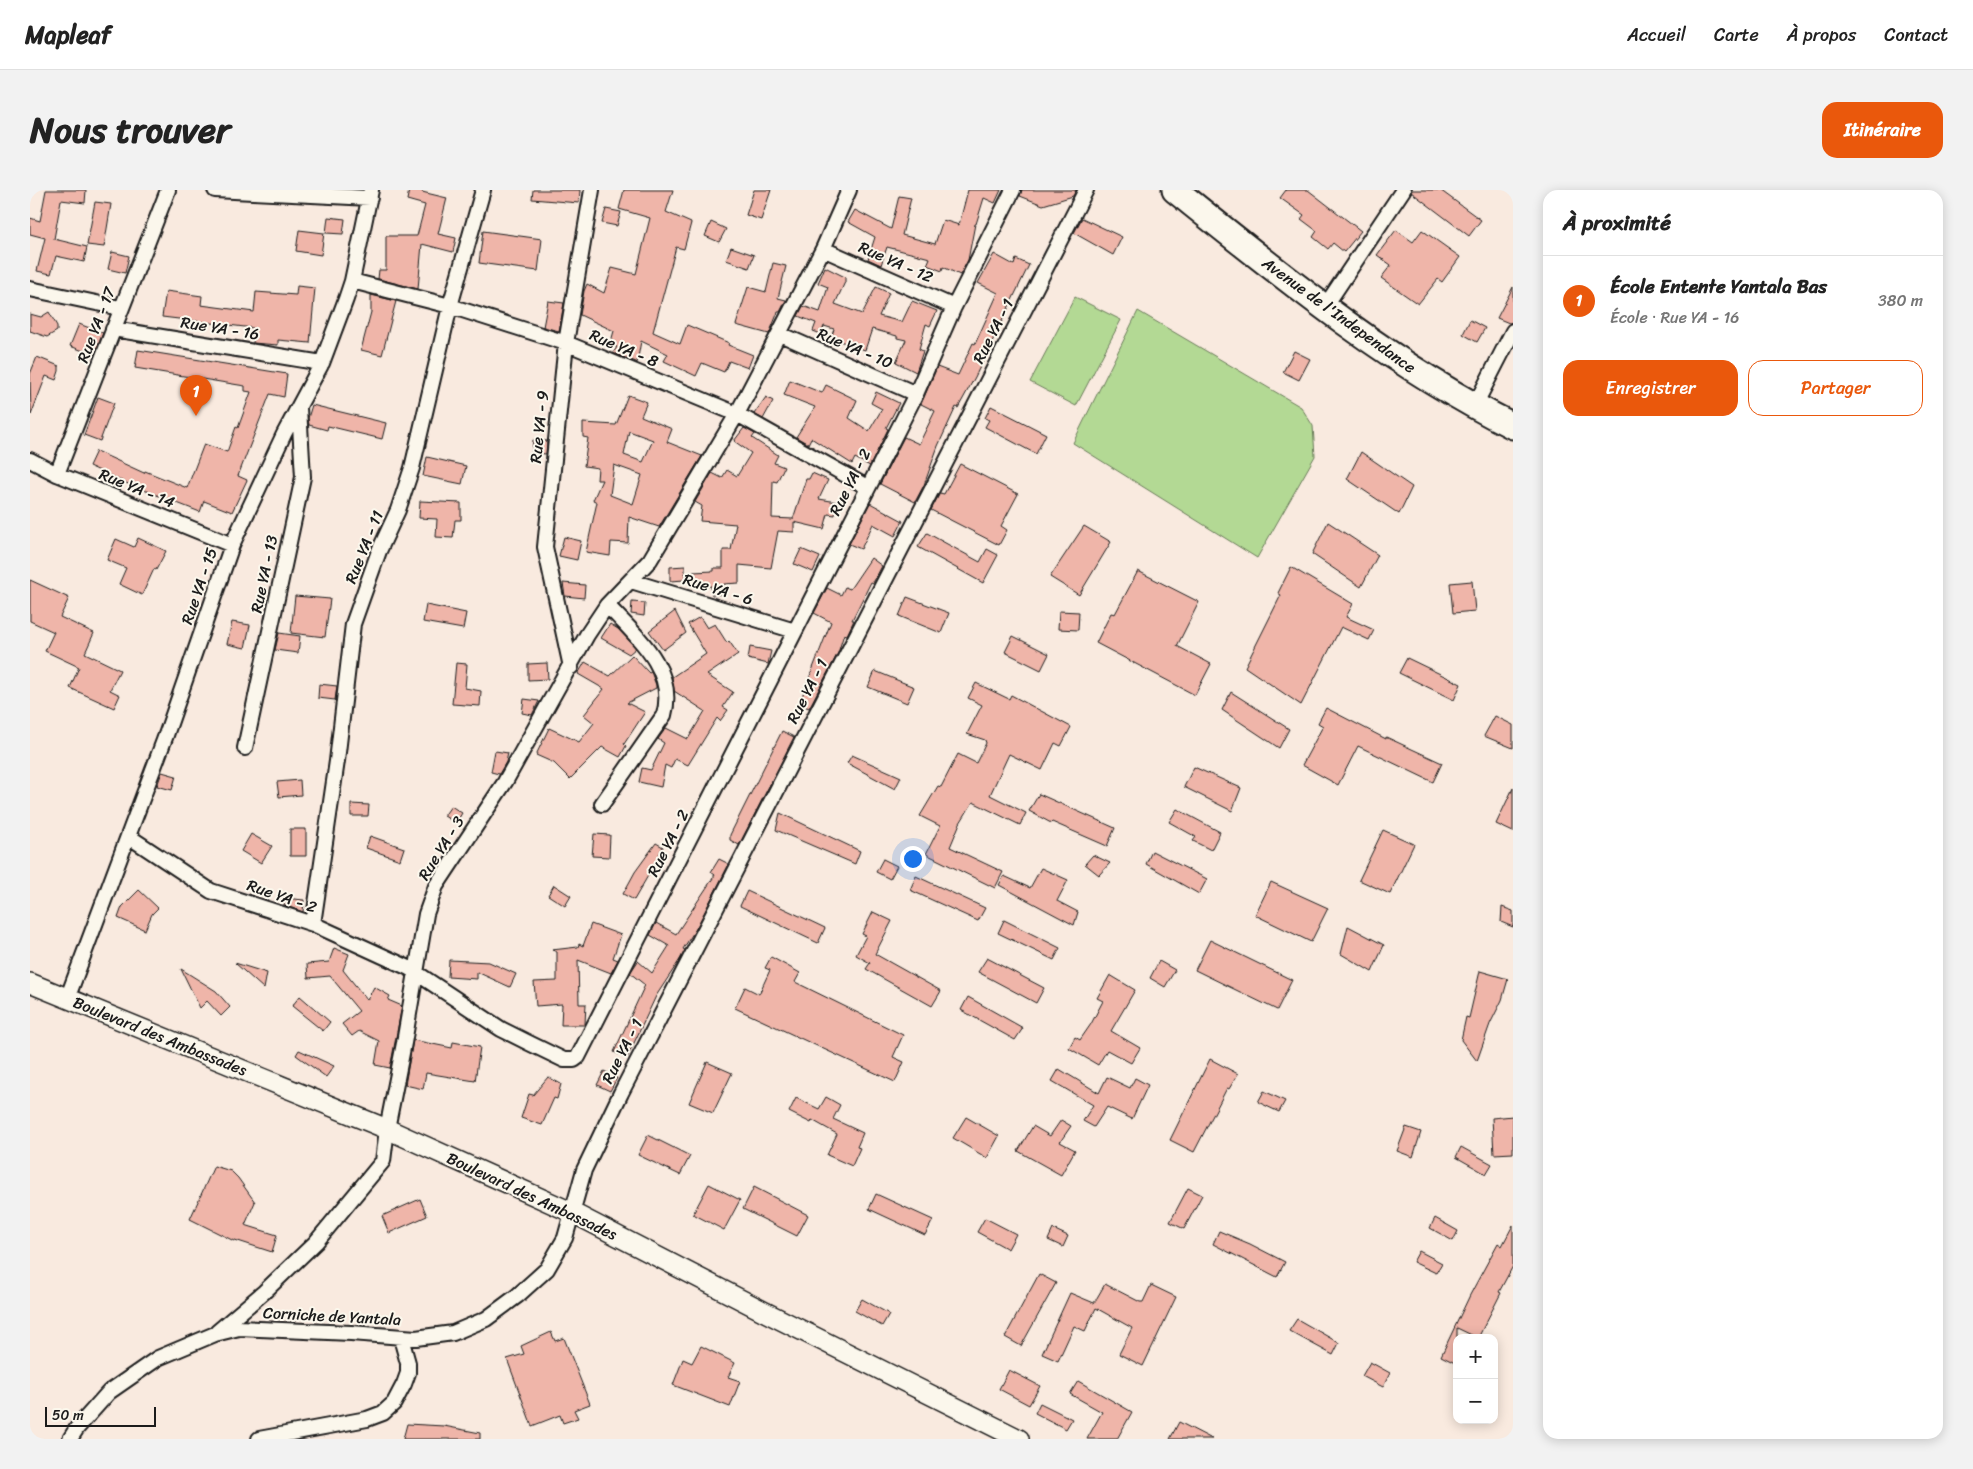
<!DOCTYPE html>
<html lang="fr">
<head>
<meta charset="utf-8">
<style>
  body { margin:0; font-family:Sriracha,sans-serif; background:#f2f2f2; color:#222 }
  .controls { position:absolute; right:15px; bottom:15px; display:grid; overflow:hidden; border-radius:10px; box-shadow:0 2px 12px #0003 }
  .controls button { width:45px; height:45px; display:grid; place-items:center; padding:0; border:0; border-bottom:1px solid #e0e0e0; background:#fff; color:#222; font:25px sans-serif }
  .scale { position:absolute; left:15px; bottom:12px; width:111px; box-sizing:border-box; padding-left:5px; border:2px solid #1c1c1c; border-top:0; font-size:14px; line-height:18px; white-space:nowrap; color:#1c1c1c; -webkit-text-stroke:4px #fbf7ec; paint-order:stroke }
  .you { position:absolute; left:882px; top:668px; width:18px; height:18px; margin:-12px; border:4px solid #fff; border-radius:50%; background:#1a73e8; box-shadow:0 0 0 8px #1a73e833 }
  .badge { display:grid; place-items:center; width:32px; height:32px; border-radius:50%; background:#ea580c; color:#fff; font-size:16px; font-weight:700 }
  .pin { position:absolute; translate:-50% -41px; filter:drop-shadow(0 1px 2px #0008) }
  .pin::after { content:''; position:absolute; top:26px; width:18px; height:15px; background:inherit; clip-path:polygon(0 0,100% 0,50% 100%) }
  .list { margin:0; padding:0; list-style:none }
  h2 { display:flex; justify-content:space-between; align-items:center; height:65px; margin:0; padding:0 20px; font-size:21px }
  h2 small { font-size:16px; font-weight:400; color:#767676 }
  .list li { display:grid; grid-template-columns:32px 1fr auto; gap:15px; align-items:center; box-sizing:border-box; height:90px; padding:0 20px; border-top:1px solid #e0e0e0 }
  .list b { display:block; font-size:19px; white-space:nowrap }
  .list p { margin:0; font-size:16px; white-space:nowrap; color:#767676 }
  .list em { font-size:16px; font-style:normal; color:#767676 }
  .actions { display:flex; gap:10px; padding:15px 20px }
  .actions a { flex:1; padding:11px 0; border:1px solid #ea580c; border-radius:15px; text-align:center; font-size:18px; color:#ea580c }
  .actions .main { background:#ea580c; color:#fff }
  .map { position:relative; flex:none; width:1483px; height:1249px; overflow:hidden; border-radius:15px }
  header { display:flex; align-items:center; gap:30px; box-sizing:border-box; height:70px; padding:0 25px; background:#fff; border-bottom:1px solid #e0e0e0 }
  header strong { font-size:24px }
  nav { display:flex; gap:28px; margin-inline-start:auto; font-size:18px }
  .intro { display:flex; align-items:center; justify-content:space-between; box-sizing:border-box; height:120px; padding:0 30px }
  h1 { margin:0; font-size:35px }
  .button { padding:12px 22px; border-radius:15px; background:#ea580c; color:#fff; font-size:18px; font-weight:700 }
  main { display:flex; gap:30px; padding:0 30px }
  aside { flex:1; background:#fff; border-radius:15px; box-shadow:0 2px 12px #0003 }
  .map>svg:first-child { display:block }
</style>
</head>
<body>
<header>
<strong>Mapleaf</strong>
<nav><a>Accueil</a><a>Carte</a><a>À propos</a><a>Contact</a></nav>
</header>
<div class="intro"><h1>Nous trouver</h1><a class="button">Itinéraire</a></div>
<main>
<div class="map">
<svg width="1483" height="1249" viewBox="0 0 1483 1249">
  <rect width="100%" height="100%" fill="#f9eadf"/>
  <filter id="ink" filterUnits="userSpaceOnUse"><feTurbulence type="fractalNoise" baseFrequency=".02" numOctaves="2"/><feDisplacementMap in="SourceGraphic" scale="10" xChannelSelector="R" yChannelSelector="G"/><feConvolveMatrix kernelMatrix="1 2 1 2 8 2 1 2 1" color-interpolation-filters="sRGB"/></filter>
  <g filter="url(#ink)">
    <path fill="#b3d994" stroke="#687a58" d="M1045 107 1091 130 1046 216 1000 192Z
      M1108 121 1271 217 1283 236 1285 266 1227 368 1043 253Z"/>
    <path fill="#efb5a9" stroke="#1c1c1c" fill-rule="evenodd" d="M16 0H56L55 13 31 10 24 49 57 57 54 72 26 66 21 84 7 81 15 48 0 44V28L10 31Z
      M379 0H392V2L417 8 408 44 426 48 423 62 392 54 388 99 348 89 349 80H356V46H387L395 15 377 10Z
      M503 0H550L549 13 502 9Z
      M594 0H643L636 22 661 33 654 59 646 57 623 142 650 154 657 135 699 153 698 155 723 165 718 178 699 171 694 182 672 173 666 186 634 171 638 164 611 151 607 173 606 172 583 163 587 157 580 155 584 141 550 125 554 101 557 94 574 103 582 78 606 84 620 28 589 19Z
      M724 0H741L731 30 716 25Z
      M938 0H971L965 13 954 8 946 34H945L938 70 930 85 913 77 912 81 897 75 900 68 857 57 851 75 838 69 845 47 818 32 825 20 861 39 869 6 881 8 872 45 905 54 913 30 929 35Z
      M992 0H1046L1043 6 1013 15 990 6Z
      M1256 0H1278L1331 41 1314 62 1303 53 1298 59 1283 47 1287 41 1271 29 1274 25 1250 8Z
      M1382 0H1410L1451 30 1439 46 1381 2Z
      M65 12 81 14 74 57 57 55Z
      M576 19 591 22 587 36 572 33Z
      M298 27 315 29 313 44 296 43Z
      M1052 28 1092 47 1083 65 1044 43Z
      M681 32 696 39 689 52 675 46Z
      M269 40 294 43 291 65 266 61Z
      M1366 40 1383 52 1392 40 1430 67 1412 92 1408 89 1388 114 1351 88 1361 75 1347 65Z
      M453 41 512 49 508 81 449 73Z
      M701 57 724 65 719 78 696 70Z
      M82 62 99 66 95 83 78 79Z
      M964 64 984 75 986 69 999 75 945 187 928 218 926 217 908 256 894 295 885 312 850 294 874 247 889 254 905 221 891 214 907 177 928 185 943 153 945 154 968 103 948 93Z
      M743 73 756 76 748 108 756 110 750 122H748L739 144 706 135 718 97 736 102Z
      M795 77 815 87V92L805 114 832 124 846 97 859 103 849 126 872 132 882 111 907 121 900 136 896 134 889 159 893 161 886 182 866 172 876 150 867 148V146L842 139 835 160 801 148 804 139 794 136 791 144 783 141 786 133 768 126 773 116 790 122 798 97 788 93Z
      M267 96 285 98 280 153 248 150V155L223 153V138L132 127 136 101 172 106 171 115 224 122 226 102 266 105Z
      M1483 97V132L1479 133 1467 128Z
      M341 105 366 111 352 165 331 160 341 122Z
      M518 111 534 113 529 141 513 137Z
      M19 122 27 136V141L17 147 0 141V124L11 127Z
      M1440 130 1455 138 1447 152 1433 144Z
      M49 134 73 143 64 165 40 156Z
      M108 160 257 184 254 207 240 204 208 286 217 290 202 322 174 311 170 322 96 293 59 276 66 261 114 283 115 281 157 298 174 254 197 262 206 237 208 238 221 202 215 201V196L105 178Z
      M1264 161 1280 169 1269 190 1253 182Z
      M7 167 29 176V181L26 190 16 186 1 225 0 184Z
      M760 190 792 203 796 195 827 210 819 228 839 241 852 219 841 213 846 202 869 213 856 238 858 239 840 276 825 268 822 274 781 248 778 254 766 247 785 217 754 205Z
      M598 205 617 212 611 226 642 239 637 252 672 266 629 337 599 327 598 353 581 352 580 366 556 362 567 312 563 310 572 290H567L568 278 554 276 558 248 553 247V233L586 235ZM599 241 623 250 613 272 594 265ZM584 275 612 285 603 314 580 305Z
      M68 207 84 213 70 251 54 245Z
      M736 207 743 211 733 229 724 224Z
      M282 215 356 233 352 249 298 236 297 240 279 235 278 228Z
      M961 216 1016 244 1006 264 955 237 959 230 955 228Z
      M714 238 725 244 722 248 748 265 744 273 754 277 747 292 743 291 742 328 763 329 776 289H779L782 283 798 290 789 309 807 312 805 325 798 324 794 339 764 332V342L748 341 741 378 709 375V393L694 394 695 404 682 405 681 396 663 397V382L684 381V378H693V360H701L706 334 670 331 672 316 665 312 682 283 692 288 697 280 707 286 721 263 704 251Z
      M503 250 517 251 516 264 502 263Z
      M1331 262 1382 297 1369 324 1317 289Z
      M397 267 436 276 432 294 393 286Z
      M930 274 988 304 971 336 977 340 969 355 901 320 910 303 914 304Z
      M390 311 431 313V330H425L423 348 406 347 407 329 389 328Z
      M840 313 873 331 865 346 843 334 831 359 819 354Z
      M1298 332 1348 365 1331 397 1282 364Z
      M1054 336 1081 352 1049 405 1020 387Z
      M897 343 950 372 957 359 968 365 953 393 888 357Z
      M534 347 551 351 547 370 529 366Z
      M108 348 136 361 126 380 124 379 112 405 89 394 96 378 77 370 86 349 104 357Z
      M771 359 790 367 783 382 764 374Z
      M841 368 852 376 843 393 841 392 822 430H824L817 445 814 444 808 463 779 518 769 514 801 432 784 423 797 398 811 405 815 397 820 399Z
      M655 376V390L640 391V377Z
      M1261 377 1323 414 1316 427 1344 440 1339 450 1311 437 1271 515 1215 477 1251 405 1248 403Z
      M1108 381 1169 412 1147 456 1181 474 1165 505 1066 453 1081 423 1085 424Z
      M0 390 39 408 30 427 64 443 55 463 90 480 80 500 90 505 84 518 40 498 49 477 15 461 24 442 0 431Z
      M1442 391 1445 421 1423 423 1420 393Z
      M533 393 555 395 554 408 535 406Z
      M265 406 300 409 295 447 261 443Z
      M877 407 919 423 911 443 869 426Z
      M602 412 615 413 614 426 601 424Z
      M396 415 436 423 433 439 393 432Z
      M645 421 656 443 633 460 619 441Z
      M1029 421 1049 422 1048 440 1028 439Z
      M670 427 677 438 685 434 697 453 699 451 708 464 677 485 703 502 693 517 698 520 690 531 687 528 658 575 645 569 641 578 635 575 631 597 609 592 612 578 621 580 634 553 628 549 636 538 658 549 675 521 644 501 642 487 676 464 658 434Z
      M202 432 220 435 215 458 197 454Z
      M580 434 588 439 606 458 599 464 571 448Z
      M249 443 270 446 268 463 245 460Z
      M983 446 1019 464 1011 480 975 462Z
      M720 457 741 461 738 474 718 469Z
      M602 465 619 483 621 482 626 495V498L597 513 615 522 594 554 596 556 590 567 572 557 540 589 524 573 506 565 519 538 549 552 564 533 554 525 574 499 548 484 555 472 580 486Z
      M1377 468 1431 494 1424 510 1369 483Z
      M426 473 437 474 435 498 451 501 450 516 422 514Z
      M517 473 518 489 498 490V474Z
      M845 481 884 497 877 513 838 497Z
      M946 493 979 509 981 505 1041 537 1031 556 1025 553 1012 580 979 564 960 605 996 623 990 635 943 612 930 633 920 657 973 682 965 698 896 664 910 636 890 626 908 596 911 597 928 564 946 573 956 553 955 550 937 544 952 515 938 508Z
      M289 494 307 496 305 510 288 508Z
      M1201 502 1259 539 1249 558 1192 520Z
      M494 509 509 511 502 525 492 523Z
      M1296 518 1356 549V547L1412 573 1403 592 1328 556 1308 595 1272 575 1293 536 1288 533Z
      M1465 526 1483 535V558L1454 546Z
      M752 541 764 547 709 655 700 650V645Z
      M465 561 478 563 476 572 469 584 461 582Z
      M822 565 871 587 865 599 817 573Z
      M1164 577 1211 598 1202 621 1154 597Z
      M132 582 146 586 142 600 127 596Z
      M270 590 271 605 249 607 247 592Z
      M1483 598V642L1466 634Z
      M1009 604 1085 638 1077 656 1022 632 1021 633 999 621Z
      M321 614 339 615 338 626H321Z
      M421 616 432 623 426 633 414 626Z
      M1147 619 1190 642 1181 660 1163 651 1166 647 1139 632Z
      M750 623 830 661 825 674 746 640Z
      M260 639H276V666H260Z
      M1353 640 1384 654 1360 704 1329 690Z
      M221 644 242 656 231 673 211 661Z
      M564 644 580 645 579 667 562 666Z
      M340 646 374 658 370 670 336 658Z
      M626 653 633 657 627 669 632 673 622 686 619 684 604 710 593 704 605 682Z
      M1122 661 1177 689 1169 704 1116 674Z
      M1063 665 1080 673 1069 685 1055 674Z
      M689 669 699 674 667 737 653 759 655 760 651 768 626 806 597 868 584 862 615 795 600 783 608 771 622 783 639 756 620 745 626 733 646 744 685 685 681 682Z
      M853 669 867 676 860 689 846 682Z
      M1011 678 1038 690 1027 711 1048 722 1044 735 969 695 974 686 1000 698Z
      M886 686 955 718 948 731 880 700Z
      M1241 692 1298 718 1281 752 1225 725Z
      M524 695 541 706 535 716 518 705Z
      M109 700 128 718 122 724 115 740 88 728 92 717Z
      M717 701 795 738 788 753 710 716Z
      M254 708 274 710 273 722 254 715Z
      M1472 717 1483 721V737L1471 732Z
      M843 722 862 731 845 764 911 801 902 816 836 779 840 773 826 765 836 746 832 744Z
      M974 730 1030 758 1024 770 968 743Z
      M561 734 591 745 583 768 588 770 581 783 548 770 549 814H556L555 834 554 835H531L532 814 506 816 504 792 527 791V762L522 760 548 757 549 754 553 756Z
      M1318 736 1354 755 1342 782 1311 764Z
      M1180 750 1262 790 1247 820 1165 780Z
      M304 758 319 764 313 780 337 810 344 797 360 806 358 810 372 816 360 878 345 875 349 851 329 841 322 846 312 834 329 821 300 786 278 788 277 774 299 772Z
      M741 767 770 783 765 792 873 845 863 867 874 872 865 892 705 818 715 797 729 804 740 780 735 778Z
      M957 768 1014 798 1006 813 948 782Z
      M419 770 459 772 486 784 480 797 447 782V789L418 787Z
      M1129 771 1145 780 1135 797 1120 788Z
      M205 773 237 783 234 799Z
      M151 779 186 801 200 817 191 826 177 811 170 818Z
      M1450 781 1478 789 1472 810 1460 834 1447 871 1431 850 1436 827 1439 828Z
      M1080 785 1105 800 1081 841 1110 858 1101 873 1077 860 1068 875 1039 858 1045 847 1050 850 1061 834 1073 811 1067 808Z
      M270 806 300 832 293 841 262 816Z
      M938 807 993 838 985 850 931 820Z
      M383 850 422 858 423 852 450 857 445 891 396 883 393 899 375 895Z
      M269 860 304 876 296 887 266 865Z
      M1180 869 1208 884 1199 899 1197 898 1164 962 1140 950Z
      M677 872 702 883 683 923 659 913Z
      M1029 879 1069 903 1077 887 1100 898 1105 888 1118 895 1102 929 1077 917 1064 937 1053 931 1063 915 1022 891Z
      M574 881 587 888 580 901 567 895Z
      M518 887 531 894 527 909 524 908 512 935 491 928 499 904 503 905Z
      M1234 901 1255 911 1249 922 1228 912Z
      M796 907 810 915 803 929 833 943 827 957 830 958 822 976 797 965 807 944 782 930 781 933 759 922 766 908 789 919Z
      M1483 926V963L1464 964 1462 928Z
      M936 927 969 946 957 968 923 948Z
      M1031 930 1041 936 1030 952 1045 960 1031 985 988 961 1003 936 1020 946Z
      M1376 937 1391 942 1383 967 1367 961Z
      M618 945 660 966 650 985 608 965Z
      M1431 957 1462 974 1456 984 1426 967Z
      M184 976 201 981 208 988 225 1012 215 1035 247 1045 242 1062 205 1050 204 1051 160 1029Z
      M679 994 710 1010 694 1040 663 1024Z
      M724 997 778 1025 767 1046 713 1019Z
      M1158 998 1172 1005 1154 1039 1140 1032Z
      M846 1004 903 1030 895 1045 839 1019Z
      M390 1009 397 1026 359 1043 352 1026Z
      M955 1028 986 1044 978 1059 947 1042Z
      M1405 1028 1428 1041 1423 1051 1400 1038Z
      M1483 1035V1076L1469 1102 1471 1103 1448 1148 1427 1138V1174L1411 1166 1440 1105 1468 1053 1472 1056Z
      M1023 1039 1038 1046 1033 1057 1018 1050Z
      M1189 1041 1220 1054 1255 1072 1247 1087 1183 1054Z
      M1389 1061 1412 1073 1406 1083 1383 1072Z
      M1009 1084 1026 1093 991 1156 975 1147Z
      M1075 1094 1110 1112H1113L1121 1095 1146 1107 1113 1176 1089 1164 1102 1138 1066 1118 1055 1141 1044 1136 1028 1171 1012 1164 1040 1103 1064 1113Z
      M832 1109 859 1124 852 1136 825 1121Z
      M1267 1129 1309 1153 1303 1165 1259 1141Z
      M521 1142 525 1151 534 1148 560 1214 544 1220 548 1228 533 1233 530 1225 502 1236 477 1169 494 1164 491 1156Z
      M671 1156 705 1173 698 1187 710 1191 700 1217 643 1195 653 1169 662 1173Z
      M1340 1172 1360 1183 1353 1197 1332 1186Z
      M979 1180 1010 1196 999 1215 969 1199Z
      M1048 1191 1102 1222 1087 1249H1057L1072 1222 1040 1204Z
      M1010 1213 1042 1229 1036 1239 1005 1223Z
      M1149 1232 1182 1249H1140Z
      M377 1234 414 1236 450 1243V1249H373Z"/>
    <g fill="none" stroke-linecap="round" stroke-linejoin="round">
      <g stroke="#1c1c1c" stroke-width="18">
        <path id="street" d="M185 0 340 8
          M793 59 924 117
          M322 91 420 116 536 153 707 224 837 297
          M0 99 90 118
          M1294 118 1373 0
          M83 139 292 173
          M750 144 886 204
          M1444 217 1483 141
          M0 270 27 284 202 355
          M27 284 138 0
          M601 391 765 441
          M541 477 515 357 536 153 562 0
          M215 558 273 287 269 218
          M572 614 634 525C647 479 605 445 577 415
          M98 646 181 701 283 734 379 778 471 839 499 853 534 870H544L548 867 886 204 924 117 983 0
          M283 734 307 571 323 434 349 361 368 320 382 278 420 116 453 0
          M37 809 136 545 202 355 254 244 292 173 316 109 322 91 341 0
          M187 1142 234 1102 286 1052 353 971 357 939 374 853 396 724 406 696 475 592 557 445 577 415 620 370 707 224 793 59 819 0
          M40 1249 47 1238 79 1202 128 1168 185 1144 209 1138 321 1143 386 1148 423 1143 456 1129 487 1106 517 1079 535 1048 554 980 591 903 1056 0
          M229 1249 337 1229 353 1223 364 1213 374 1194 378 1183V1173L371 1148"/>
      </g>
      <g stroke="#1c1c1c" stroke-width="22">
        <path id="secondary" d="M0 793 357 939 541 1022 735 1122 989 1249"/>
      </g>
      <g stroke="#1c1c1c" stroke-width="29">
        <path id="highway" d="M1145 0C1252 86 1359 174 1483 236"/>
      </g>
      <use href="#street" stroke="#fbf7ec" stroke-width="14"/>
      <use href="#secondary" stroke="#fbf7ec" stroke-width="19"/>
      <use href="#highway" stroke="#fbf7ec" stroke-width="25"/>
    </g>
  </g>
  <g text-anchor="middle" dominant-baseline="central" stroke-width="4" stroke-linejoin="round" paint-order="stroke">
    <g font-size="16" fill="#1c1c1c" stroke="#fbf7ec">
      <text transform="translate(866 72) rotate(24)">Rue YA - 12</text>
      <text transform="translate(1309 125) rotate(36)">Avenue de l'Independance</text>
      <text transform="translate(66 135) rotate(-69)">Rue YA - 17</text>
      <text transform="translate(190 138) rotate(9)">Rue YA - 16</text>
      <text transform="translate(963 141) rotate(-63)">Rue YA - 1</text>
      <text transform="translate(594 158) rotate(23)">Rue YA - 8</text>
      <text transform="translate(825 158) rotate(23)">Rue YA - 10</text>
      <text transform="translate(509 237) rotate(-84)">Rue YA - 9</text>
      <text transform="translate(820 292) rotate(-63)">Rue YA - 2</text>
      <text transform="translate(107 298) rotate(22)">Rue YA - 14</text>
      <text transform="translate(334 357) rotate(-68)">Rue YA - 11</text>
      <text transform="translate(234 384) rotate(-78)">Rue YA - 13</text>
      <text transform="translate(169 396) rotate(-71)">Rue YA - 15</text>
      <text transform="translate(688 399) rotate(17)">Rue YA - 6</text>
      <text transform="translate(777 501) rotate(-63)">Rue YA - 1</text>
      <text transform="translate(638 653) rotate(-63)">Rue YA - 2</text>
      <text transform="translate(411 658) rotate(-58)">Rue YA - 3</text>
      <text transform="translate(252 706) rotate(19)">Rue YA - 2</text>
      <text transform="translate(130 846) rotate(22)">Boulevard des Ambassades</text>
      <text transform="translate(592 861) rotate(-63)">Rue YA - 1</text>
      <text transform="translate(502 1006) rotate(25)">Boulevard des Ambassades</text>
      <text transform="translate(302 1126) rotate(3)">Corniche de Yantala</text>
    </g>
  </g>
</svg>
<div class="controls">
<button>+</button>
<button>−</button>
</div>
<div class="scale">50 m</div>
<div class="you"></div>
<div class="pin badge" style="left:166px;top:226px">1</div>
</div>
<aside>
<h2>À proximité<small></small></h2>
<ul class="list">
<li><span class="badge">1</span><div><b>École Entente Yantala Bas</b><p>École · Rue YA - 16</p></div><em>380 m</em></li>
</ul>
<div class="actions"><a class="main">Enregistrer</a><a>Partager</a></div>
</aside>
</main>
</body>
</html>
